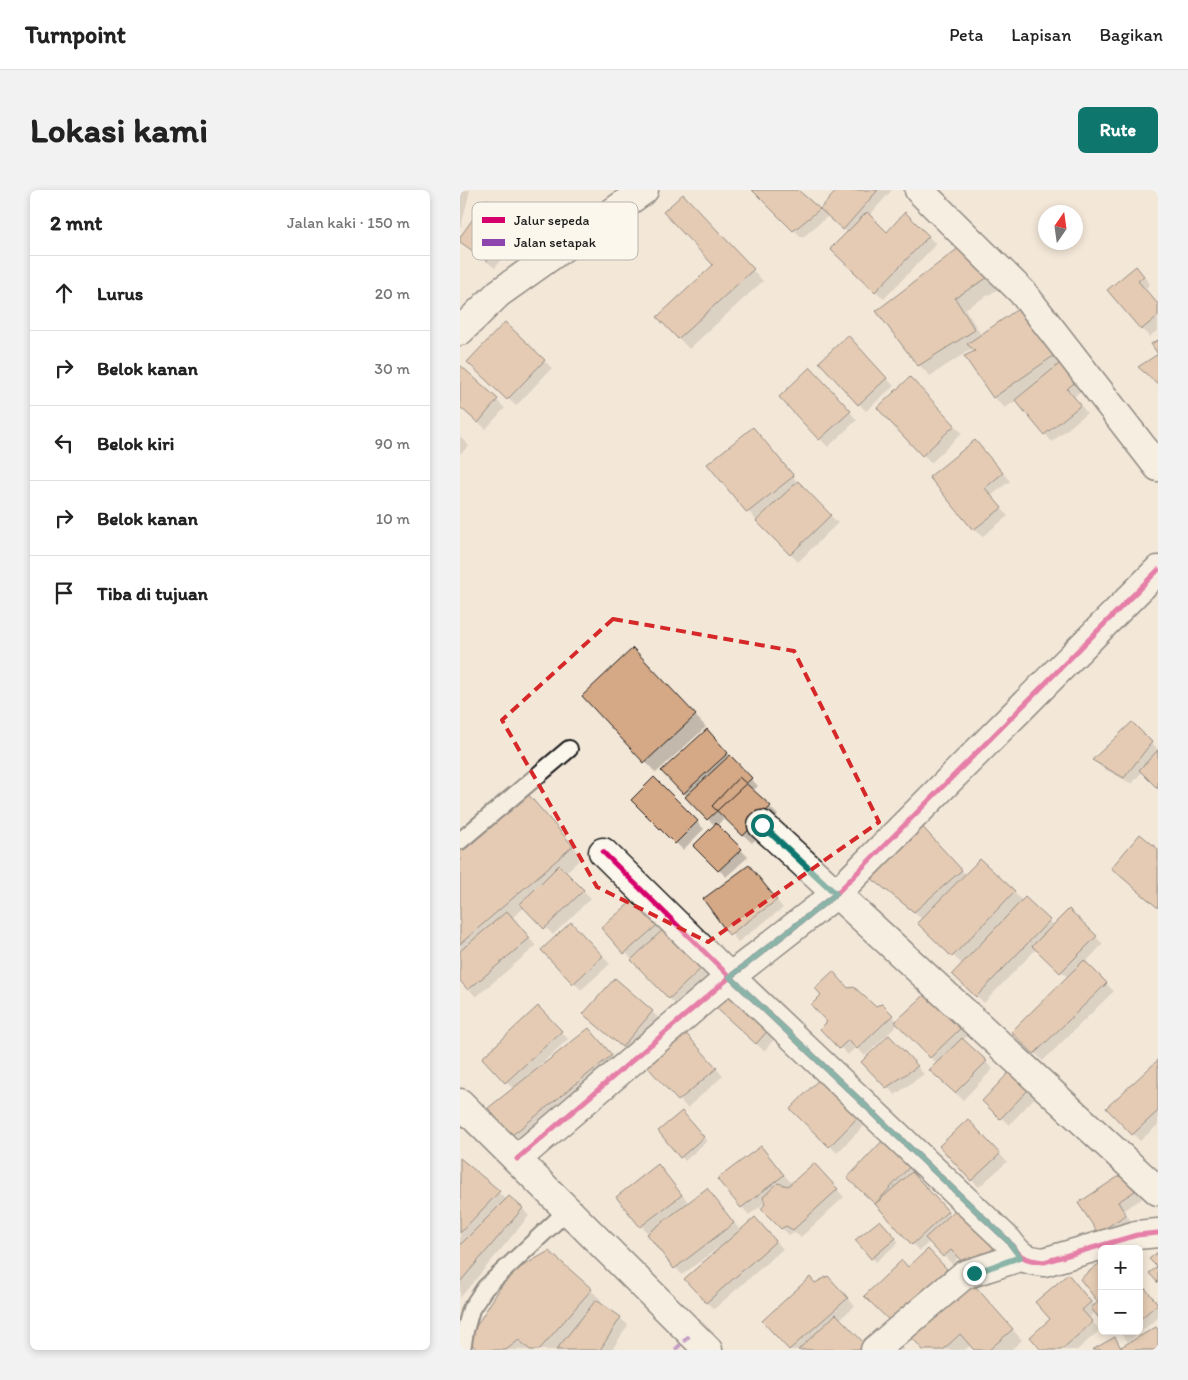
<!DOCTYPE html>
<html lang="id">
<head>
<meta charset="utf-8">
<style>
  body { margin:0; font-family:Itim,sans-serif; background:#f2f2f2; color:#222 }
  .controls { position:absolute; right:15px; bottom:15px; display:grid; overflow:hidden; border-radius:8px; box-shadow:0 2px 8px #0003 }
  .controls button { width:45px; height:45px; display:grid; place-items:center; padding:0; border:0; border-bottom:1px solid #e0e0e0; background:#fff; color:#222; font:25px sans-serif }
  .compass { position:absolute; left:578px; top:15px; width:45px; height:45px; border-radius:50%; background:#fff; box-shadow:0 2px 8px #0003; rotate:13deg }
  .stop { position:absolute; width:15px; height:15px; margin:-11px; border:4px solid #0f766e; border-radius:50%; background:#fff }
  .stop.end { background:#0f766e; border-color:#fff; box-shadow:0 1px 5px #0008 }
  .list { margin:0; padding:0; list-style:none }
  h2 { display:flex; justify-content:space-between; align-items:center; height:65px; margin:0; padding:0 20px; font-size:21px }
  h2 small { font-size:16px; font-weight:400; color:#767676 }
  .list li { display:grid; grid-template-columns:32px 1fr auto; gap:15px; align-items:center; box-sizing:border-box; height:75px; padding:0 20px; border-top:1px solid #e0e0e0 }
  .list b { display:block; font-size:19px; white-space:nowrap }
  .list em { font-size:16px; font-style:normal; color:#767676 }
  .icon { flex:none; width:28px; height:28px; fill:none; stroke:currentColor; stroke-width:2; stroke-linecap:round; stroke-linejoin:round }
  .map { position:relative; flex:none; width:698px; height:1160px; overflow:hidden; border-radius:8px }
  header { display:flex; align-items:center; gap:30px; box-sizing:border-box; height:70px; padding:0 25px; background:#fff; border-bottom:1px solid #e0e0e0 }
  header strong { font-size:24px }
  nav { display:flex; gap:28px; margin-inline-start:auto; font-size:18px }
  .intro { display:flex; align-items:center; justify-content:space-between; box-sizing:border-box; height:120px; padding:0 30px }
  h1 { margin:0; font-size:35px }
  .button { padding:12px 22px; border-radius:8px; background:#0f766e; color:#fff; font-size:18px; font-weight:700 }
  main { display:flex; gap:30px; padding:0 30px }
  aside { flex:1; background:#fff; border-radius:8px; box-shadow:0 2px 8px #0003 }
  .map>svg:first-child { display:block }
</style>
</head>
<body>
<header>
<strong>Turnpoint</strong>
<nav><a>Peta</a><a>Lapisan</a><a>Bagikan</a></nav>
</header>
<div class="intro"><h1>Lokasi kami</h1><a class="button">Rute</a></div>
<main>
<aside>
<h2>2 mnt<small>Jalan kaki · 150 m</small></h2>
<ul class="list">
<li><svg class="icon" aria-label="ahead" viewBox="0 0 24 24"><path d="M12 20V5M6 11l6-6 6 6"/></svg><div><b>Lurus</b></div><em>20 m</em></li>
<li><svg class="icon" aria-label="right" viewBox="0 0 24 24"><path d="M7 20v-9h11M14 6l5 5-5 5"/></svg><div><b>Belok kanan</b></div><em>30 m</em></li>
<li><svg class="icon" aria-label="left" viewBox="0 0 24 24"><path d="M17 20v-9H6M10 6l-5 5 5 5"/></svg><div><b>Belok kiri</b></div><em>90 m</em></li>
<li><svg class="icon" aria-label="right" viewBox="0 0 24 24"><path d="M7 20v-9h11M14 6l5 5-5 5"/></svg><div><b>Belok kanan</b></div><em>10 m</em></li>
<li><svg class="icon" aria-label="arrive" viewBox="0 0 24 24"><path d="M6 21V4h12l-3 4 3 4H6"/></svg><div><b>Tiba di tujuan</b></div></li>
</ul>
</aside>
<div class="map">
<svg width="698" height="1160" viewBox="0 0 698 1160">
  <rect width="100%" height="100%" fill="#f3e7d8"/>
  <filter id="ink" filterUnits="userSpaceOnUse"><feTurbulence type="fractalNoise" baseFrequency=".02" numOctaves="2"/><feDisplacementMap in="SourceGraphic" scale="10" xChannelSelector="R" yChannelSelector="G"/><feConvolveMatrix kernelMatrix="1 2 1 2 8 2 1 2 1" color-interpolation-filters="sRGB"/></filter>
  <g filter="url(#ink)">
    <path fill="#0003" d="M0 0H10L1 37H0Z
      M294 0H337L360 21 379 0H432L409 26 427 44 446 24 476 54 424 109 372 59 388 43 368 26 342 48Z
      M27 10 55 30 63 38 35 78 0 51V49Z
      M233 16 303 91 229 159 199 127 255 75Z
      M500 59 545 95 505 119 522 146 568 114 626 196 614 207 627 223 592 252 557 210 545 218 534 207 517 162 513 158 470 186 459 175Z
      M683 85 690 94 685 99 698 114V140L689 147 649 100Z
      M45 134 92 178 56 216 16 179Z
      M396 154 434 196 406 221 399 214Z
      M0 177 45 218 26 239 0 217Z
      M358 186 397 230 368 257 320 207Z
      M450 189 502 243 471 273 419 218Z
      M293 238 340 295 378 333 338 372 298 331 302 327 301 326 296 330 248 274Z
      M0 246 9 256 0 264Z
      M515 251 550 291 531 306 548 326 522 347 471 287Z
      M184 471 246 537 196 583 123 506Z
      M672 534 698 559V597L682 582 672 594 641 577 634 570Z
      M247 541 298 596 293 601 318 625 292 653 265 628 257 635 288 667 266 687 235 656 255 636 203 581Z
      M194 589 244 639 223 660 173 610Z
      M77 615 123 667 105 683 131 708 93 745 65 717 52 728 76 756 16 807 0 789V662Z
      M465 641 506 685 520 671 563 711 565 709 594 736 609 720 643 754 625 773 654 801 583 871 553 842 608 788 577 758 524 813 501 791 502 774 458 733 462 729 416 692Z
      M289 676 323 718 278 752 244 710Z
      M179 706 254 781 217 816 142 738Z
      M119 741 150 774 121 800 83 760Z
      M155 790 200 829 170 864 132 832Z
      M388 799 414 818 422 816 438 832 471 801 511 843 503 850 533 879 503 910 479 888 477 874 439 834 427 845 464 884 435 905 403 872 427 849 425 847 405 866 396 857 388 865 362 839 369 832Z
      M262 822 318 845 304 861Z
      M86 825 108 849 75 880 77 881 129 839 162 877 63 956 30 919 54 900 24 868Z
      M228 847 263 886 227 918 185 872Z
      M698 871V935L680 951 648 918Z
      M554 879 579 903 549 935 523 911Z
      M332 919 416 924 377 963Z
      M225 926 247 951 225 971 199 942Z
      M516 938 547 972 519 997 512 990Z
      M428 947 462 979 455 987 492 1026 546 1060 518 1086 499 1067 492 1074 470 1051 460 1061 419 1017 396 995Z
      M301 957 332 994 361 982 384 1007 341 1047 334 1043 329 1045 302 1019 306 1015V1012L289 1025 282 1017Z
      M0 970 47 1010 62 1018 69 1026 0 1108Z
      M198 975 229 1013 247 1000 281 1041 303 1036 323 1059 254 1119 246 1112 259 1060 258 1058 222 1085 158 1007Z
      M671 992 682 1009 664 1020 672 1033 639 1042 620 1013Z
      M420 1031 439 1052 416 1072 397 1051Z
      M468 1060 494 1087 517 1099 562 1150 551 1160H516L511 1155 505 1160H465L448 1079Z
      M642 1073V1130L635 1122 629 1128 640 1140 617 1160H582L591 1129 615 1093 635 1116 640 1112Z
      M679 1091 698 1114V1128L668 1152 658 1141H679Z
      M356 1094 375 1095 395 1116 380 1129 409 1160H330L304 1131Z
      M131 1100 142 1111 139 1114 160 1128 168 1135 152 1160H19Z
      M435 1150 444 1160H424Z"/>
    <path fill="#d5a986" stroke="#1c1c1c" d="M292 0H338L360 19 333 41Z
      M377 0H418L383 40 360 19Z
      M223 4 294 79 218 149 197 127 253 75 203 22Z
      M27 9 56 29 27 71 0 52V47Z
      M407 22 427 42 445 22 469 46 415 102 370 59Z
      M500 57 535 83 495 108 515 140 458 176 416 121Z
      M676 76 684 86 678 91 698 114V126L681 140 647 100Z
      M568 112 602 160 533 208 504 166 515 161 507 154Z
      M45 132 85 170 47 210 7 172Z
      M388 145 427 188 398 215 359 172Z
      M698 150V194L678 177 698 164 691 154Z
      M604 170 620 188 607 199 621 215 584 245 555 210Z
      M0 175 38 209 18 233 0 217Z
      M350 177 391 221 359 250 319 207Z
      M450 187 495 235 462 266 417 218Z
      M293 237 334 286 287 323 247 274Z
      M515 250 543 283 525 298 542 318 513 340 469 287Z
      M338 291 371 325 330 365 296 331Z
      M173 458 236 525 184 573 122 506Z
      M672 532 692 552 664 588 632 570Z
      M247 539 268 563 223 604 201 581Z
      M698 560V599L679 580Z
      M270 565 292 588 247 630 225 607Z
      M194 587 238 631 215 654 171 610Z
      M279 587 311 616 283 646 252 616Z
      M67 603 113 656 0 754V661Z
      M458 632 502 680 454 722 407 685Z
      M256 633 282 659 258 681 233 656Z
      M680 644 698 659V718L651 678Z
      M520 669 555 701 492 767 457 733Z
      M99 675 124 700 84 739 60 714Z
      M289 675 317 710 269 745 243 709Z
      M179 705 202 731 164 764 141 738Z
      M565 707 590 730 516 807 492 784Z
      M609 719 637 746 600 783 572 756Z
      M47 721 70 748 8 800 0 791V761Z
      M111 732 143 766 113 794 81 760Z
      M210 733 248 772 209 809 171 770Z
      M624 770 647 793 574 864 551 842Z
      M373 781 388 798 394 797 415 816 422 814 433 825 397 859 388 850 379 859 360 839 367 832 351 815 361 805 355 798Z
      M155 788 193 821 162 857 123 824Z
      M269 798 311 837 296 854 253 815Z
      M471 799 505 834 470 868 435 832Z
      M78 816 102 841 45 893 22 868Z
      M129 838 152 865 51 946 28 918Z
      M221 838 257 878 218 911 183 872Z
      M429 845 458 876 426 898 401 872Z
      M502 848 527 871 495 903 469 880Z
      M698 870V921L672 945 646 918Z
      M554 877 573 895 540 929 522 911Z
      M370 878 409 916 369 957 330 919Z
      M222 921 244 947 220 968 198 941Z
      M508 929 540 964 511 991 479 956Z
      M428 945 455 971 415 1014 387 988Z
      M301 956 324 985 281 1018 257 989Z
      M0 968 40 1001 0 1043Z
      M354 973 378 999 333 1040 326 1036 321 1039 301 1019 305 1014 303 1007 318 993 328 996Z
      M198 974 222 1005 180 1037 156 1007Z
      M452 982 488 1021 452 1055 415 1014Z
      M664 983 675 1001 658 1012 666 1025 638 1043 618 1013Z
      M247 998 274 1033 214 1079 187 1044Z
      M49 1006 63 1018 0 1092V1055Z
      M503 1013 540 1052 510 1080 491 1060 483 1067 465 1048Z
      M295 1027 316 1051 246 1113 224 1089Z
      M420 1030 436 1048 411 1069 395 1050Z
      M468 1059 487 1079 473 1093 480 1101 432 1133 404 1106 442 1070 448 1077Z
      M89 1061 132 1099 79 1160H70L59 1150 46 1160H17L8 1149 49 1084Z
      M698 1062V1093L689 1083 697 1077 689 1069Z
      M642 1071V1132L631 1118 638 1112 620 1089Z
      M608 1084 631 1112 622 1120 633 1132 601 1160H581L570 1147 590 1129 575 1112Z
      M368 1086 388 1108 329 1160 302 1131 350 1087 355 1093Z
      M507 1087 553 1139 529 1160H514L500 1144 483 1160H463L446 1141Z
      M679 1091 698 1114 679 1130Z
      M136 1110 161 1127 140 1160H96Z
      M376 1124 410 1159 338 1160Z
      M696 1137 698 1140V1160H663L661 1157Z
      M655 1147 662 1160H632Z"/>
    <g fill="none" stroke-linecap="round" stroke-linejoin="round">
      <g stroke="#1c1c1c" stroke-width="20">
        <path id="lane" d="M0 651 109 559
          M2 1160 5 1141 11 1119 25 1098 108 1020"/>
      </g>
      <g stroke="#1c1c1c" stroke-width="31">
        <path id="street" d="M459 0 563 103 698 277
          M302 635 698 1001
          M143 662 270 787 548 1051C560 1067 563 1070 584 1072L677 1045 698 1043
          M0 913 248 1160
          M57 969 270 787 376 704 698 380
          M415 1160 504 1085 560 1067"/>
      </g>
      <g stroke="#1c1c1c" stroke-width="31">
        <path id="secondary" d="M0 141 39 103 184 0"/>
      </g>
      <use href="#lane" stroke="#fbf7ec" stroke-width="16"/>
      <use href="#street" stroke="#fbf7ec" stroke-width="28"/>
      <use href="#secondary" stroke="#fbf7ec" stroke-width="28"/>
      <path stroke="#8e44ad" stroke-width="4" stroke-dasharray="8 4" stroke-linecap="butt" d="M215 1160 232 1143"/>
      <g stroke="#fbf7ec" stroke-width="8">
        <path id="cycleway" d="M143 662 270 787 548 1051C560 1067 563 1070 584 1072L677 1045 698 1043
          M57 969 270 787 376 704 698 380"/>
      </g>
      <use href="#cycleway" stroke="#d6006c" stroke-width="5"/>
    </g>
  </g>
  <g fill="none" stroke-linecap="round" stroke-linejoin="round" filter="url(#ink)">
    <path stroke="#0f766e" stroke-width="6" d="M302 635 376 704 270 787 548 1051 560 1067 514 1083"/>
  </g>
  <path d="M0 0H698V1160H0ZM153 429 334 461 419 632 248 752 137 697 42 530Z" fill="#f3e7d8" fill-opacity=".55" fill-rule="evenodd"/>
  <path fill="none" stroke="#d62828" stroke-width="4" stroke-dasharray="10 6" stroke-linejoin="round" d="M153 429 334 461 419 632 248 752 137 697 42 530Z"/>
  <rect x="12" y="12" width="166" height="58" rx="8" fill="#fbf7ec" stroke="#b8b5ae" stroke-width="1"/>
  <rect x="22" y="27" width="23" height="6" fill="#d6006c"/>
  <rect x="22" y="49" width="23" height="7" fill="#8e44ad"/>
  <g font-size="14" fill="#1c1c1c">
    <text x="54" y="35">Jalur sepeda</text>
    <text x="54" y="57">Jalan setapak</text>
  </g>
</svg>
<div class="controls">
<button>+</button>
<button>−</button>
</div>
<svg class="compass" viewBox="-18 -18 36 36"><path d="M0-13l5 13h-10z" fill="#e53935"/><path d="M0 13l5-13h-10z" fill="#767676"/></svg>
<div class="stop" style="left:302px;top:635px"></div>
<div class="stop end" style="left:514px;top:1083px"></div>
</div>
</main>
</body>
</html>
